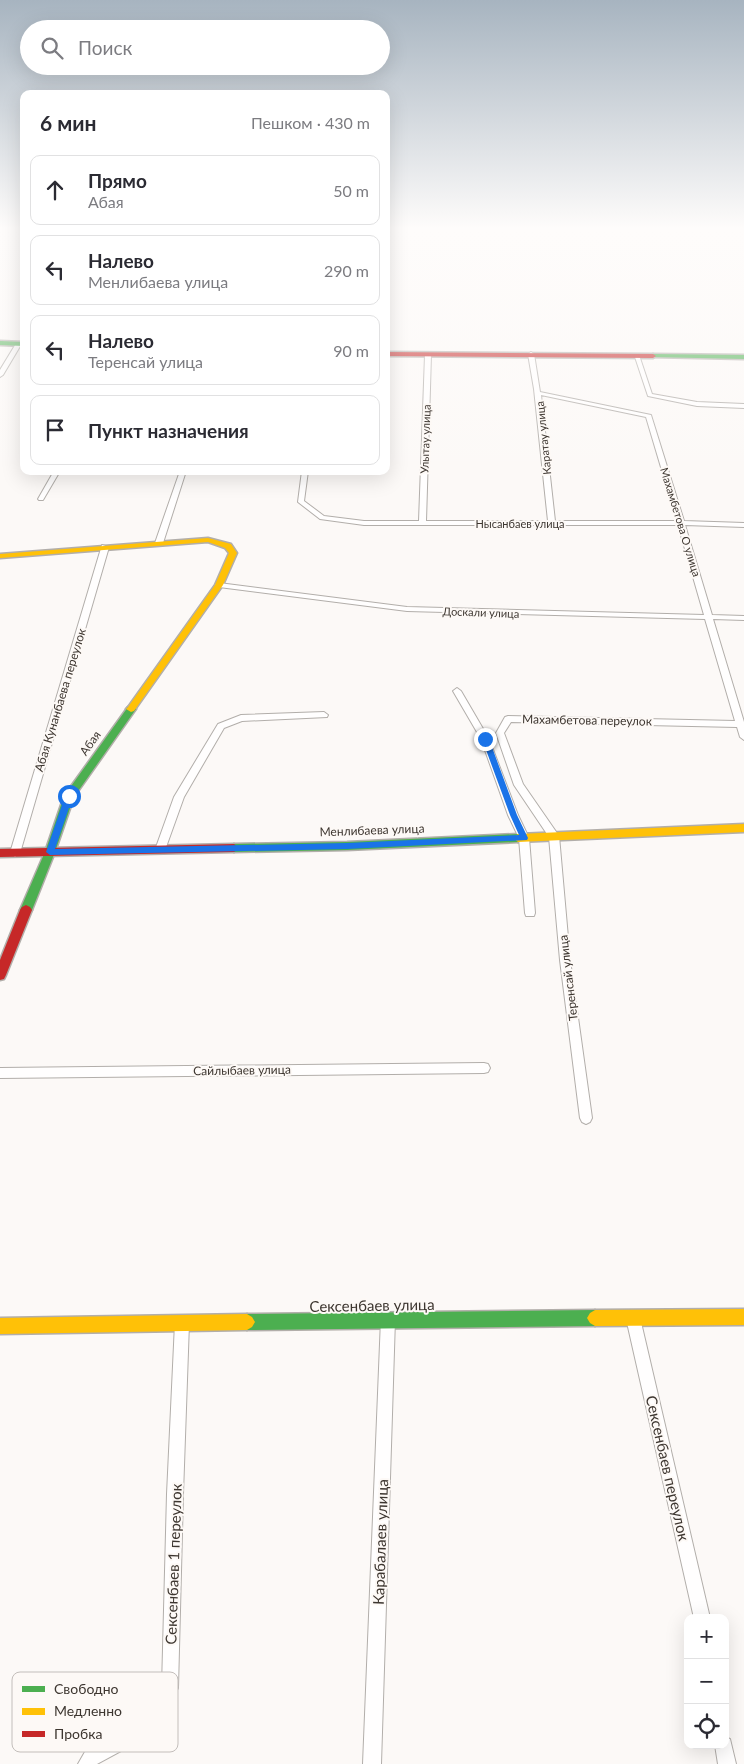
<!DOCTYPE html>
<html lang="ru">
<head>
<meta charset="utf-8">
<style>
  body { margin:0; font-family:Lato,sans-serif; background:#f7f7f7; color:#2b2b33 }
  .controls { position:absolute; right:15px; bottom:15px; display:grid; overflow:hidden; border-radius:10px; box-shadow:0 5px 20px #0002 }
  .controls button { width:45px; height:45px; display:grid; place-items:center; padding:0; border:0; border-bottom:1px solid #e1e1e2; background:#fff; color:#2b2b33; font:25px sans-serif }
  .stop { position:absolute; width:15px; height:15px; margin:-11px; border:4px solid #1a73e8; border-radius:50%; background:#fff }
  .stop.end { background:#1a73e8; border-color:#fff; box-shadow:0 1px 5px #0008 }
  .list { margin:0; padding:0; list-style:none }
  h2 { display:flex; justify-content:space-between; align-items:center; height:65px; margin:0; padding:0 20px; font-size:21px }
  h2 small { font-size:16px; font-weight:400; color:#7c7c81 }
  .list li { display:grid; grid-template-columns:32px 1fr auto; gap:15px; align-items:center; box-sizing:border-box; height:70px; margin:0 10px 10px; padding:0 10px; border:1px solid #e1e1e2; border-radius:10px }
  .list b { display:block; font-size:19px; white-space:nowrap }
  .list p { margin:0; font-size:16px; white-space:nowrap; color:#7c7c81 }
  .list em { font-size:16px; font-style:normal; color:#7c7c81 }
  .icon { flex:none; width:28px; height:28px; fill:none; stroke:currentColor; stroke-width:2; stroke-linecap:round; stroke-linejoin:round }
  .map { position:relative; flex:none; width:744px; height:1764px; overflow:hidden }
  .search { position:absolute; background:#fff; box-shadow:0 5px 20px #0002; left:20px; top:20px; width:370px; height:55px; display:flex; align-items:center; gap:12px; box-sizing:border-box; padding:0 18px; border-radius:28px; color:#7c7c81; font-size:19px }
  .panel { position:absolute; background:#fff; box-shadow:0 5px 20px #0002; left:20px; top:90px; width:370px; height:385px; border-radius:10px }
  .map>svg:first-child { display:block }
</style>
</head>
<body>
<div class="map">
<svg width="744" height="1764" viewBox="0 0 744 1764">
  <rect width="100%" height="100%" fill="#fcf9f7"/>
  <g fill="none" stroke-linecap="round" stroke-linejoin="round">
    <g stroke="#b2aeaa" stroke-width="2">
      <path id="street" d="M19 229H24V232Z
        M17 342 22 343 3 375 0 377V370Z
        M531 352 534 354 540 392 651 415 684 521 744 523V527L685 525 712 615 744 616V620L713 619 744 722V740L740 737 737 727 511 722 504 733 523 784 559 836 570 960 592 1118 590 1122 586 1124 582 1122 580 1118 560 960 549 837 514 785 496 733 505 717 508 716 735 721 705 619 407 611 219 587 215 585 219 583 407 607 704 615 678 525H364L320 519 298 502 302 471H308L304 501 324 516 364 521H419L425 355 428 353 431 355 426 521H548L534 389 528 354ZM541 395 646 417 677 521H555Z
        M634 354 639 355 652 394 697 402 744 404V408L697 406 648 396Z
        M54 471H60L43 500H39L38 499Z
        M180 471H186L163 543 157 544 155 543Z
        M102 545 109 547 20 853 15 857 10 853Z
        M457 688 461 691 489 739 518 815 529 838 535 913 534 916H526L525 913 519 838 508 815 481 739 453 691Z
        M324 712 328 715 327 717 242 721 224 728 184 797 165 850 163 853H157L155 850 174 797 218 724 241 715Z
        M484 1063 488 1064 490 1068 488 1072 484 1073 0 1078V1068Z
        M633 1311 638 1313 640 1318 710 1618H694L626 1318 628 1313Z
        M388 1312 393 1314 395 1319 381 1764H363L381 1319 383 1314Z
        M182 1316 187 1318 189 1323 183 1494 178 1688 156 1732 97 1764H78L86 1750 144 1720 162 1687 167 1494 175 1323 177 1318Z
        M725 1737 730 1739 736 1764H718L715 1745H725Z"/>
    </g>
    <g stroke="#b2aeaa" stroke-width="3">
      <path id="fast" d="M0 341 24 342V346L0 345Z
        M653 354 744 355V359L651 357 650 356Z
        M131 706 136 709 74 797 55 852 32 910 30 913H22L20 910 45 852 64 796 128 707Z
        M518 834 523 838 518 842 347 850 234 852 229 848 234 844 347 842Z
        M595 1310 600 1313 603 1318 600 1323 595 1326 247 1330 242 1327 239 1322 242 1317 247 1314Z"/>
    </g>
    <g stroke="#b2aeaa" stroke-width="3">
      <path id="slow" d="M208 538 231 544 237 553 223 585 134 711 131 712 126 709 128 707 215 585 229 553 225 548 208 542 0 558V554Z
        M744 824V832L518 842 513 838 518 834Z
        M744 1309V1325L595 1326 590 1323 587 1318 590 1313 595 1310Z
        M247 1314 252 1317 255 1322 252 1327 247 1330 0 1334V1318Z"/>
    </g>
    <g stroke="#b2aeaa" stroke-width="3">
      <path id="jam" d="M386 352 653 354 656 356 653 358 386 356Z
        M234 844 239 848 234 852 0 857V849Z
        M26 905 30 907 32 910 6 975 4 979 0 980V960L20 910 22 907Z"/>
    </g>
    <use href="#street" fill="#fffefe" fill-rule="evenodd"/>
    <use href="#fast" fill="#4caf50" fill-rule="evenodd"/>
    <use href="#slow" fill="#ffc107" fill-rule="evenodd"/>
    <use href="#jam" fill="#c62828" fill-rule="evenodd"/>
  </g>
  <linearGradient id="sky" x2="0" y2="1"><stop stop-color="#a7b4c0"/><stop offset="0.48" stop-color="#fefcfb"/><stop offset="1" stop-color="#fefcfb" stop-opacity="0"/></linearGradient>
  <rect width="744" height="476" fill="url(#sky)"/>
  <path fill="#1a73e8" d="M485 736 489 739 517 815 528 838 527 840 347 849 50 855 46 852 65 796 69 794 73 796 55 849 347 843 519 835 510 815 482 739Z"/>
  <g text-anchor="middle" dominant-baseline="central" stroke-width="4" stroke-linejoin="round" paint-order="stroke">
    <g font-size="11" fill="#3d3630" stroke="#fdf9f6">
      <text transform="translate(543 438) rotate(-96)">Каратау улица</text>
      <text transform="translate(425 439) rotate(-88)">Улытау улица</text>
      <text transform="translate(681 522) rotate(73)">Махамбетова О улица</text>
      <text x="520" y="523">Нысанбаев улица</text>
      <text transform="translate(481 612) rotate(2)">Доскали улица</text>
    </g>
    <g font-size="12" fill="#3d3630" stroke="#fdf9f6">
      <text transform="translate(60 700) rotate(-73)">Абая Кунанбаева переулок</text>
      <text transform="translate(587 720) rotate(1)">Махамбетова переулок</text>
      <text transform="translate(90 743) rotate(-55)">Абая</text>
      <text transform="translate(372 830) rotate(-2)">Менлибаева улица</text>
      <text transform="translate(568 978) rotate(-97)">Теренсай улица</text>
      <text transform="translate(242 1070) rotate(-1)">Сайлыбаев улица</text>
    </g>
    <g font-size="15" fill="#3d3630" stroke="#fdf9f6">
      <text transform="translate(372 1305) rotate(-1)">Сексенбаев улица</text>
      <text transform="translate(668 1468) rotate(77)">Сексенбаев переулок</text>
      <text transform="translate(380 1542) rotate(-88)">Карабалаев улица</text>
      <text transform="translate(173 1564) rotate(-88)">Сексенбаев 1 переулок</text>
    </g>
  </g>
  <rect x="12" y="1672" width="166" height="80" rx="8" fill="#fdf9f6" stroke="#c3bebb" stroke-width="1"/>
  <rect x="22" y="1686" width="23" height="6" fill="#4caf50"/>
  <rect x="22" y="1708" width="23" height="7" fill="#ffc107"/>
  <rect x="22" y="1731" width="23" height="6" fill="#c62828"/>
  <g font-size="14" fill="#3d3630">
    <text x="54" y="1694">Свободно</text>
    <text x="54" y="1716">Медленно</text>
    <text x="54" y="1739">Пробка</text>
  </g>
</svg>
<div class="controls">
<button>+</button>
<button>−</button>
<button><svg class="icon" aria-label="locate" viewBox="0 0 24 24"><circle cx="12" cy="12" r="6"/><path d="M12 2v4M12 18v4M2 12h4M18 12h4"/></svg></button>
</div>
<div class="stop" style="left:69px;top:796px"></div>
<div class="stop end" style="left:485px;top:739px"></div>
<div class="search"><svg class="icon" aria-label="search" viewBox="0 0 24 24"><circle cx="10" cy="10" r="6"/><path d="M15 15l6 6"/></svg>Поиск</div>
<section class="panel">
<h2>6 мин<small>Пешком · 430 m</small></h2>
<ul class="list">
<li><svg class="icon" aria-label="ahead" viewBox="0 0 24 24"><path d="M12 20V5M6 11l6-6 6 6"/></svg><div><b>Прямо</b><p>Абая</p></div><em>50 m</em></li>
<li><svg class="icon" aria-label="left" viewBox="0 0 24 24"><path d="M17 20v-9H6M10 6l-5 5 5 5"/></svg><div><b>Налево</b><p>Менлибаева улица</p></div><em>290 m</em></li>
<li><svg class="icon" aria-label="left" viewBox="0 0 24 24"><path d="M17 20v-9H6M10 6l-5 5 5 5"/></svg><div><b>Налево</b><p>Теренсай улица</p></div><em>90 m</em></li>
<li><svg class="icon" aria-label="arrive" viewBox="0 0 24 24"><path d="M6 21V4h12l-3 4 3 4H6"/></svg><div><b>Пункт назначения</b></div></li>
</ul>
</section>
</div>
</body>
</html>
